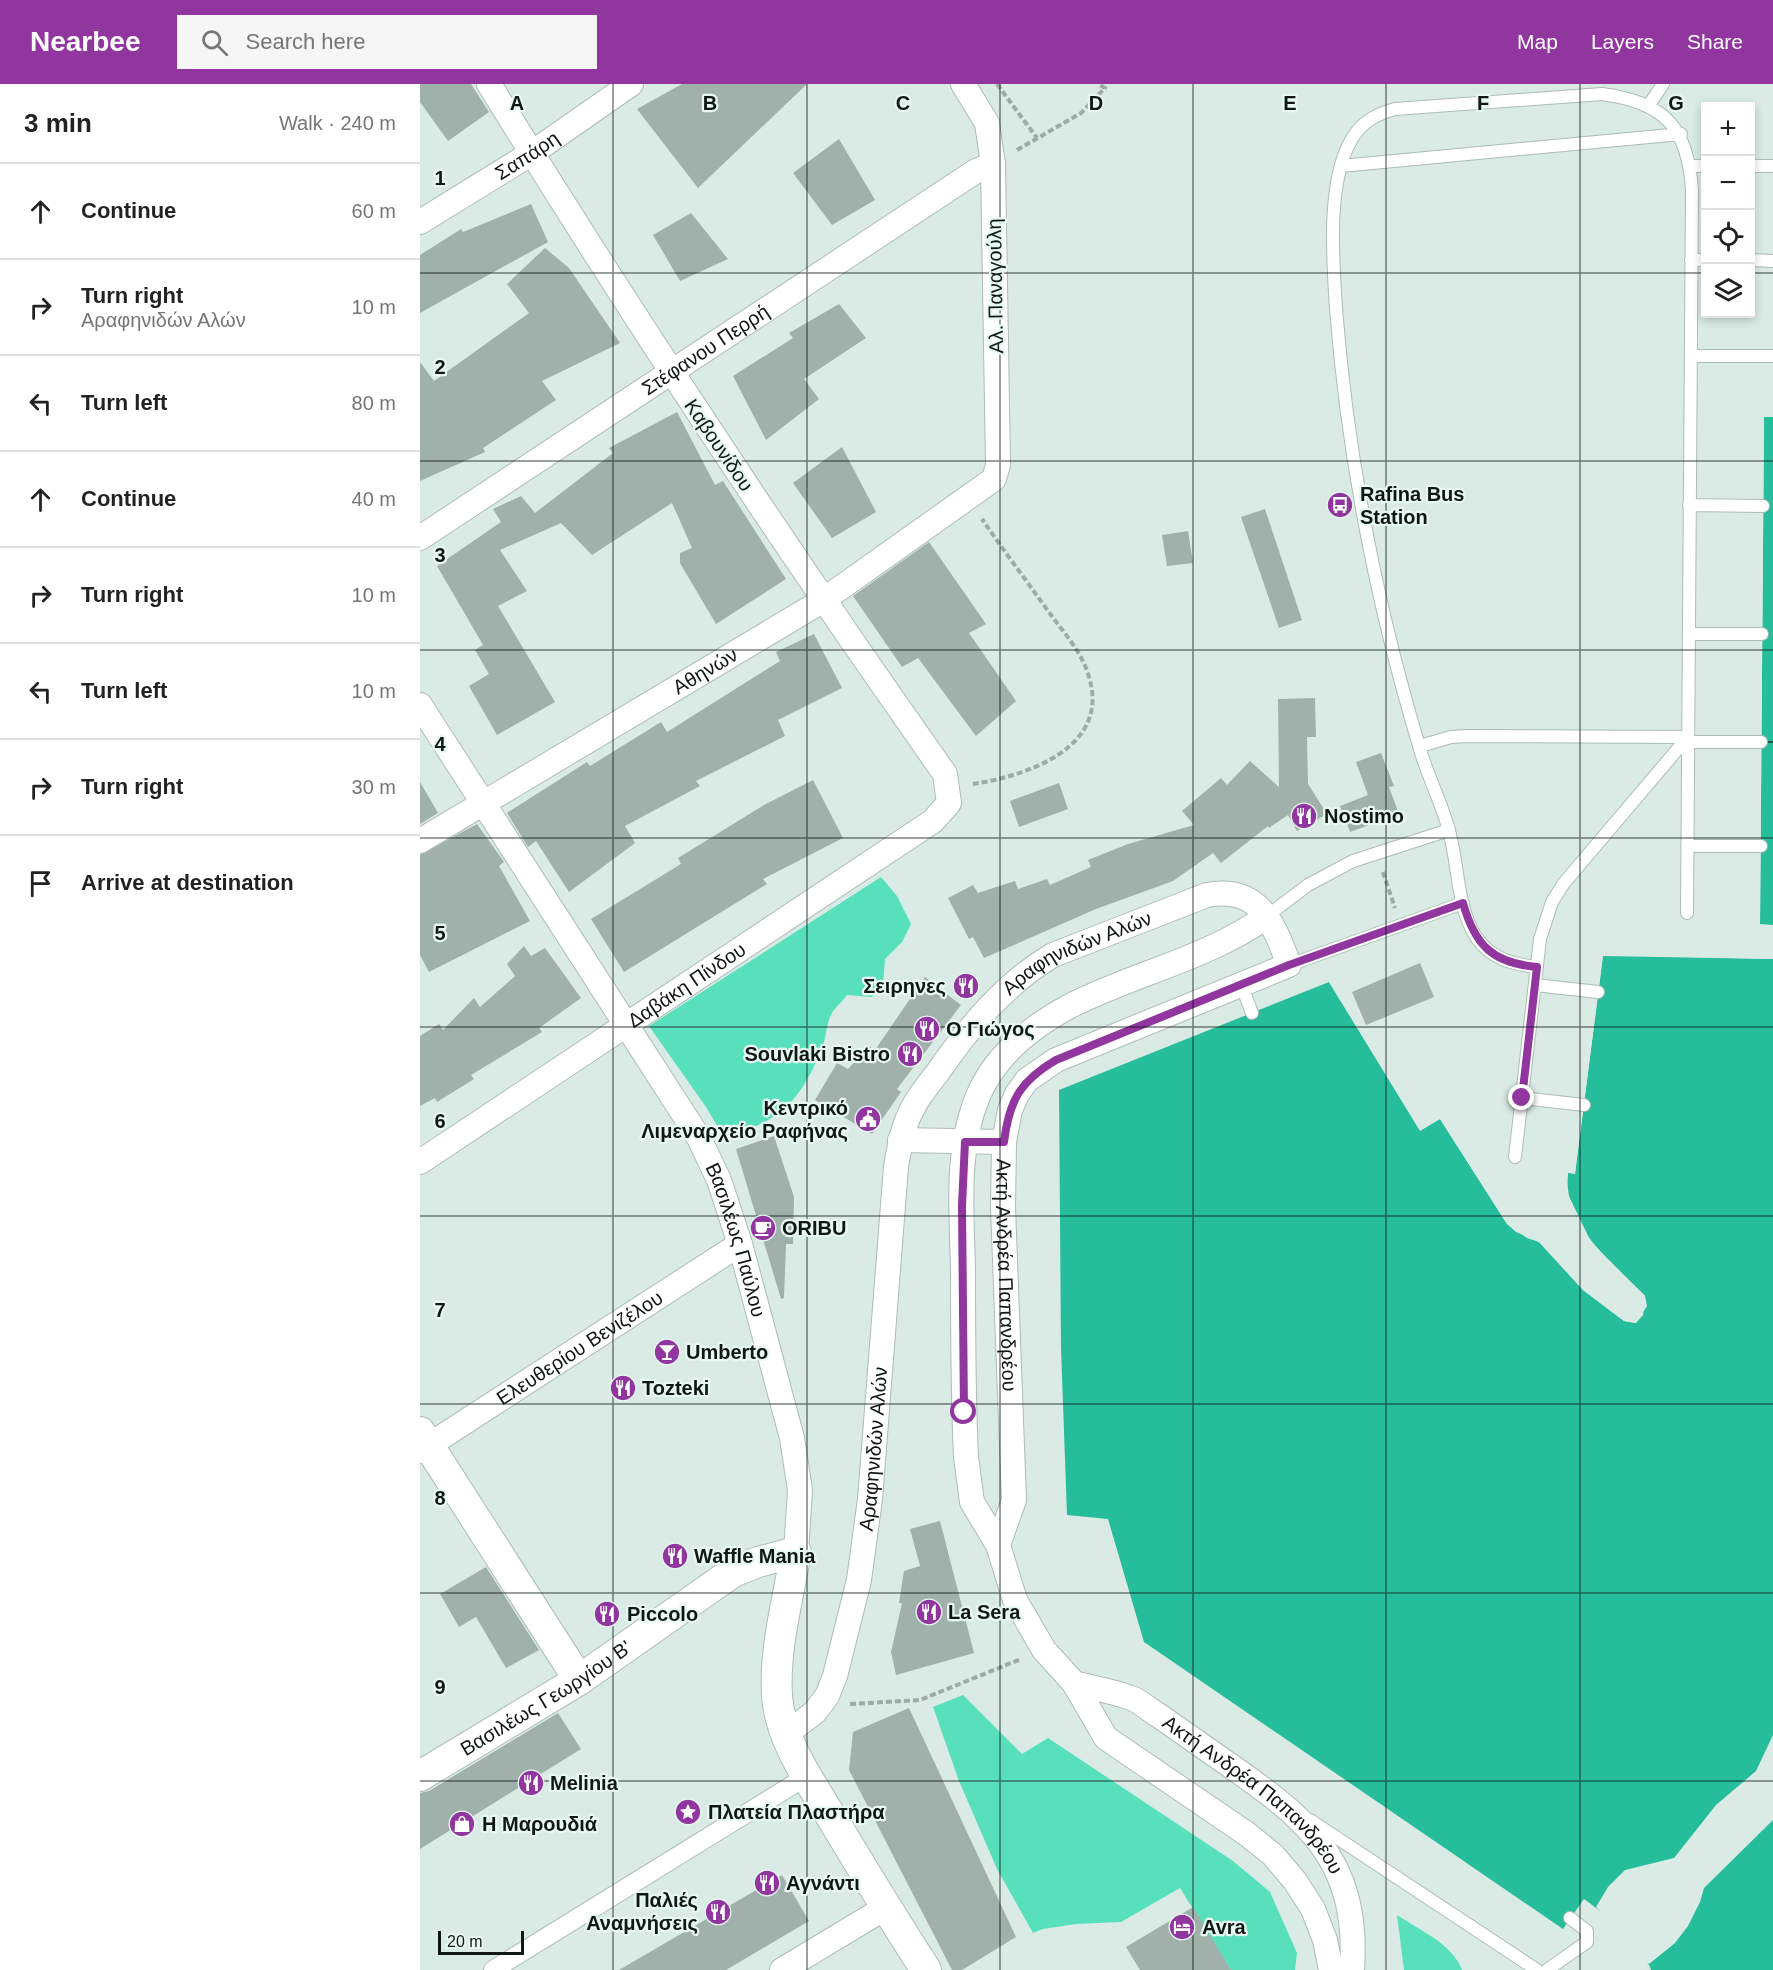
<!DOCTYPE html>
<html lang="en">
<head>
<meta charset="utf-8">
<style>
  body { margin:0; font-family:Arial,sans-serif; background:#f6f6f6; color:#222 }
  .controls { position:absolute; right:18px; top:18px; display:grid; overflow:hidden; border-radius:0px; box-shadow:0 3px 9px #0003 }
  .controls button { width:54px; height:54px; display:grid; place-items:center; padding:0; border:0; border-bottom:2px solid #e0e0e0; background:#fff; color:#222; font:30px sans-serif }
  .scale { position:absolute; left:18px; bottom:15px; width:86px; box-sizing:border-box; padding-left:6px; border:3px solid #111715; border-top:0; font-size:16px; line-height:21px; white-space:nowrap; color:#111715; -webkit-text-stroke:4px #e7f8f2; paint-order:stroke }
  .stop { position:absolute; width:18px; height:18px; margin:-14px; border:4px solid #91359f; border-radius:50%; background:#fff }
  .stop.end { background:#91359f; border-color:#fff; box-shadow:0 2px 6px #0008 }
  .list { margin:0; padding:0; list-style:none }
  h2 { display:flex; justify-content:space-between; align-items:center; height:78px; margin:0; padding:0 24px; font-size:26px }
  h2 small { font-size:20px; font-weight:400; color:#767676 }
  .list li { display:grid; grid-template-columns:39px 1fr auto; gap:18px; align-items:center; box-sizing:border-box; height:96px; padding:0 24px; border-top:2px solid #e0e0e0 }
  .list b { display:block; font-size:22px; white-space:nowrap }
  .list p { margin:0; font-size:20px; white-space:nowrap; color:#767676 }
  .list em { font-size:20px; font-style:normal; color:#767676 }
  .icon { flex:none; width:33px; height:33px; fill:none; stroke:currentColor; stroke-width:2; stroke-linecap:round; stroke-linejoin:round }
  .map { position:relative; flex:none; width:1353px; height:1886px; overflow:hidden }
  header { display:flex; align-items:center; gap:36px; box-sizing:border-box; height:84px; padding:0 30px; background:#91359f; color:#fff }
  header strong { font-size:28px }
  nav { display:flex; gap:33px; margin-inline-start:auto; font-size:21px }
  .search { width:420px; height:54px; background:#f6f6f6; display:flex; align-items:center; gap:15px; box-sizing:border-box; padding:0 21px; border-radius:0px; color:#767676; font-size:22px }
  main { display:flex }
  aside { flex:1; background:#fff }
  .map>svg:first-child { display:block }
</style>
</head>
<body>
<header>
<strong>Nearbee</strong>
<div class="search"><svg class="icon" aria-label="search" viewBox="0 0 24 24"><circle cx="10" cy="10" r="6"/><path d="M15 15l6 6"/></svg>Search here</div>
<nav><a>Map</a><a>Layers</a><a>Share</a></nav>
</header>
<main>
<aside>
<h2>3 min<small>Walk · 240 m</small></h2>
<ul class="list">
<li><svg class="icon" aria-label="ahead" viewBox="0 0 24 24"><path d="M12 20V5M6 11l6-6 6 6"/></svg><div><b>Continue</b></div><em>60 m</em></li>
<li><svg class="icon" aria-label="right" viewBox="0 0 24 24"><path d="M7 20v-9h11M14 6l5 5-5 5"/></svg><div><b>Turn right</b><p>Αραφηνιδών Αλών</p></div><em>10 m</em></li>
<li><svg class="icon" aria-label="left" viewBox="0 0 24 24"><path d="M17 20v-9H6M10 6l-5 5 5 5"/></svg><div><b>Turn left</b></div><em>80 m</em></li>
<li><svg class="icon" aria-label="ahead" viewBox="0 0 24 24"><path d="M12 20V5M6 11l6-6 6 6"/></svg><div><b>Continue</b></div><em>40 m</em></li>
<li><svg class="icon" aria-label="right" viewBox="0 0 24 24"><path d="M7 20v-9h11M14 6l5 5-5 5"/></svg><div><b>Turn right</b></div><em>10 m</em></li>
<li><svg class="icon" aria-label="left" viewBox="0 0 24 24"><path d="M17 20v-9H6M10 6l-5 5 5 5"/></svg><div><b>Turn left</b></div><em>10 m</em></li>
<li><svg class="icon" aria-label="right" viewBox="0 0 24 24"><path d="M7 20v-9h11M14 6l5 5-5 5"/></svg><div><b>Turn right</b></div><em>30 m</em></li>
<li><svg class="icon" aria-label="arrive" viewBox="0 0 24 24"><path d="M6 21V4h12l-3 4 3 4H6"/></svg><div><b>Arrive at destination</b></div></li>
</ul>
</aside>
<div class="map">
<svg width="1353" height="1886" viewBox="0 0 1353 1886">
  <rect width="100%" height="100%" fill="#daebe5"/>
  <path fill="#58e0bc" d="M461 793 477 812 491 840 482 858 465 875 463 900 452 913 427 911C422 918 413 925 410 933 406 943 406 954 402 964 380 1018 360 1038 304 1053L286 1023 229 942Z
    M543 1611 602 1670 628 1654 813 1777 850 1808 877 1869 875 1886H811L760 1804 701 1838 656 1840 623 1845 613 1849 577 1785 539 1697 513 1623Z
    M977 1831C999 1846 1032 1859 1042 1886H984Z"/>
  <path fill="#26bd9a" d="M1353 320V841H1340L1344 333H1353Z
    M1183 871 1353 875V1886H1231C1225 1865 1182 1827 1164 1815L1143 1845 724 1558 688 1435 647 1431 641 1264 639 1006 909 898 1000 1046 1020 1035 1087 1140 1107 1154 1119 1158 1163 1206 1204 1237 1216 1239 1223 1231 1225 1212C1193 1180 1142 1140 1148 1089H1155Z"/>
  <path fill="#daebe5" d="M1353 317V333H1344L1340 840 1353 841V844H1339L1337 841 1341 333 1350 330V320Z
    M1183 868 1353 872V875L1183 872 1155 1090 1148 1089 1146 1106 1171 1158 1225 1212 1227 1222 1216 1239 1204 1237 1184 1222 1163 1206 1119 1158 1096 1148 1087 1140 1020 1035 1000 1047 909 898 912 897 1001 1043 1022 1033 1089 1138 1098 1146 1121 1156 1165 1204 1206 1234 1215 1236 1224 1221 1222 1213 1169 1159 1143 1106 1145 1088 1152 1086 1180 870Z
    M1353 1651V1736L1284 1804 1280 1818 1268 1842 1255 1859 1229 1880 1176 1823 1188 1803 1205 1786 1254 1774 1296 1721 1336 1687Z"/>
  <g fill="none" stroke-linecap="round" stroke-linejoin="round">
    <path stroke="#1e352e" stroke-width="1.5" stroke-dasharray="8 6" stroke-linecap="butt" d="M1345 658H1353"/>
  </g>
  <path fill="#a0b0aa" d="M0 0H51L69 28 28 57 0 18Z
    M262 0H387L278 104 217 25Z
    M419 55 455 116 412 141 373 89Z
    M111 120 128 158 0 229V171L41 145 43 148Z
    M271 129 308 175 260 197 233 151Z
    M125 164 149 184 200 259 122 297 136 316 63 364 65 368 0 397V278L14 297 109 229 87 200Z
    M419 220 446 254 384 295 399 315 346 356 313 292 373 254 369 249Z
    M257 328 295 401 303 397 366 495 296 540 260 479V469L272 464 252 419 172 471 141 439 80 466 107 507 78 522 135 618 77 651 49 602 69 590 55 566 63 561 17 482 81 438 73 425 101 412 115 429 193 369 189 364Z
    M422 363 456 428 412 454 373 399Z
    M845 425 882 536 859 544 821 433Z
    M768 447 773 479 747 482 742 451Z
    M509 458 566 540 549 549 596 617 556 652 498 574 482 583 433 512Z
    M394 550 422 604 358 636 365 652 276 697 280 702 205 742 215 759 149 808 116 757 108 763 87 729 167 678 170 682 241 638 247 648 360 577 356 568Z
    M895 614 896 653H887L888 700 907 730 877 747 868 731 849 744 848 742 801 779 793 769 753 797 676 825 564 874 553 853 549 855 528 814 553 801 558 809 595 797 598 805 627 795 630 801 671 783 668 776 708 760 774 741 762 727 801 694 807 701 830 677 859 703 858 615Z
    M961 669 974 702 969 703 979 730 930 748 920 722 948 711 936 678Z
    M393 696 423 754 343 795 347 800 204 888 171 835 261 780 258 774 344 721Z
    M0 698 18 729 0 740Z
    M639 699 648 725 599 743 590 717Z
    M57 740 84 778 79 782 110 837 9 888 0 871V771Z
    M104 862 111 872 125 864 161 914 119 944 122 948 51 991 54 995 17 1018 15 1014 0 1022V952L19 940 23 946 54 914 60 923 95 892 87 880Z
    M1000 879 1014 913 946 941 932 908Z
    M505 893 541 921 477 1005 481 1008 452 1050 395 1016 417 979 428 985 449 962 455 966Z
    M354 1052 374 1113 373 1160H366L364 1214 361 1215 316 1065Z
    M520 1437 554 1569 476 1591 471 1568 482 1519H479L484 1487 500 1482 490 1445Z
    M66 1483 119 1566 86 1584 56 1533 39 1543 20 1510Z
    M489 1624 596 1853 542 1886H532L429 1686 433 1648Z
    M138 1629 161 1665 0 1765V1709L9 1707Z
    M362 1791 389 1837 306 1886H199Z
    M773 1823 811 1886H720L706 1863Z"/>
  <g fill="none" stroke-linecap="round" stroke-linejoin="round">
    <g stroke="#acbcb6" stroke-width="14">
      <path id="service" d="M1229 21 1243 0
        M921 82 1261 50
        M1270 82H1286
        M1330 82H1353
        M1271 176H1286
        M1330 176 1353 177
        M1271 272H1353
        M1269 421 1343 422
        M1269 550H1342
        M1268 658H1341
        M1000 662 1031 653 1047 652 1268 653
        M1267 762H1341
        M847 832 888 801 933 777 1029 746
        M869 881 1043 819
        M1117 883C1092 880 1071 875 1056 853 1036 822 1039 779 1028 743 1021 719 1010 696 1002 672 958 527 928 377 916 225 913 177 906 95 933 53 943 37 957 30 975 25L1182 10C1245 18 1268 44 1272 106L1267 829
        M821 900 832 929
        M1115 901 1178 908
        M1102 1014 1164 1021
        M1095 1073 1120 855 1132 818 1144 799 1268 653
        M890 1736 1117 1886
        M1127 1886 1167 1858V1847L1150 1834"/>
    </g>
    <g stroke="#acbcb6" stroke-width="20">
      <path id="pedestrian" d="M73 1886 387 1692"/>
    </g>
    <g stroke="#acbcb6" stroke-width="26">
      <g id="minor">
        <path id="s1" d="M0 138 112 69 211 0"/>
        <path id="s2" d="M0 454 556 87 573 80"/>
        <path id="s3" d="M0 621 279 1054 299 1096 320 1160 372 1354 380 1406 376 1468"/>
        <path id="s4" d="M0 757 402 517 574 395 578 381 573 80 567 39 543 0"/>
        <path d="M847 832C787 875 715 889 650 922 611 943 575 971 558 1012 535 1067 542 1129 543 1187 543 1249 543 1311 546 1373L552 1418 578 1461 595 1516 624 1566 654 1599 686 1654 827 1750 853 1771 875 1797 893 1825 905 1856 911 1886"/>
        <path d="M480 1056 584 1058"/>
        <path id="s5" d="M0 1078 513 737 529 719 525 690C366 465 214 235 69 0"/>
        <path id="s6" d="M0 1367 320 1160"/>
        <path id="s7" d="M654 1599C672 1604 693 1607 711 1614 720 1617 729 1626 738 1631 758 1645 778 1659 798 1673 883 1732 940 1772 932 1886"/>
        <path id="s8" d="M366 1650 395 1628 407 1612 415 1592 439 1496 450 1415 476 1083C479 1066 481 1050 488 1034 495 1017 507 1002 518 988 550 942 584 900 633 871L787 811C839 801 854 840 869 881L636 976 607 996 597 1010 590 1026 584 1058 583 1123 594 1416 578 1461"/>
        <path d="M362 1886 465 1824"/>
      </g>
    </g>
    <g stroke="#acbcb6" stroke-width="32">
      <g id="tertiary">
        <path d="M0 1348 159 1596"/>
        <path id="s9" d="M0 1692 159 1596 313 1488 338 1478 376 1468C368 1515 354 1565 357 1612 360 1657 393 1702 415 1739 445 1789 475 1838 506 1886"/>
      </g>
    </g>
    <path stroke="#9daba6" stroke-width="4" stroke-dasharray="6 3" stroke-linecap="butt" d="M577 0 617 54
      M597 66 661 29 685 4 678 0
      M553 700C606 692 691 664 669 593 663 570 645 550 631 531 608 499 584 467 562 435
      M963 788 975 824
      M430 1620 500 1616 601 1575"/>
    <use href="#service" stroke="#fff" stroke-width="12"/>
    <use href="#pedestrian" stroke="#fff" stroke-width="18"/>
    <use href="#minor" stroke="#fff" stroke-width="24"/>
    <use href="#tertiary" stroke="#fff" stroke-width="30"/>
  </g>
  <g fill="none" stroke-linecap="round" stroke-linejoin="round">
    <path stroke="#91359f" stroke-width="8" d="M544 1328 542 1122 545 1058H584C589 1017 600 997 636 976L869 881 1043 819C1055 862 1073 879 1117 883L1102 1014"/>
  </g>
  <path fill="none" stroke="#111715" stroke-width="1.5" stroke-opacity="0.55" d="M193 0V1886M387 0V1886M580 0V1886M773 0V1886M966 0V1886M1160 0V1886M0 189H1286M1330 189H1353M0 377H1353M0 566H1353M0 754H1353M0 943H1353M0 1132H1353M0 1320H1353M0 1509H1353M0 1697H1353"/>
  <defs>
    <g id="bus-disc" transform="scale(1.35)"><circle r="9.5" fill="#91359f" stroke="#e7f8f2"/><path d="M-5-6H5V4H4V6H2V4H-2V6H-4V4H-5ZM-3.5-4V0h7V-4ZM-3.5 1.2v1.5H-2V1.2ZM2 1.2v1.5H3.5V1.2Z" fill="#fff"/></g>
    <g id="restaurant-disc" transform="scale(1.35)"><circle r="9.5" fill="#91359f" stroke="#e7f8f2"/><path d="M-5-6h1v4h1v-4h1v4h1v-4h1v5L-1.5 .5V6h-2V.5L-5-1ZM5-6V6H3V1.5H1.5Q1.5-4 5-6Z" fill="#fff"/></g>
    <g id="civic-disc" transform="scale(1.35)"><circle r="9.5" fill="#91359f" stroke="#e7f8f2"/><path d="M-.6-6.5H3V-4.5H.6V-3L4-1V1h2V6H-6V1h2V-1L-.6-3ZM-1.2 2.5V6h2.4V2.5Z" fill="#fff"/></g>
    <g id="cafe-disc" transform="scale(1.35)"><circle r="9.5" fill="#91359f" stroke="#e7f8f2"/><path d="M-5.5-4.5H6V0H3Q3 3.5 0 3.5H-2.5Q-5.5 3.5-5.5 0ZM3-3.2v2h1.7v-2ZM-6 4.5H4V6H-6Z" fill="#fff"/></g>
    <g id="bar-disc" transform="scale(1.35)"><circle r="9.5" fill="#91359f" stroke="#e7f8f2"/><path d="M-6-5H6L.8 .8V4.5H3.5V6h-7V4.5H-.8V.8Z" fill="#fff"/></g>
    <g id="sight-disc" transform="scale(1.35)"><circle r="9.5" fill="#91359f" stroke="#e7f8f2"/><path d="M0-6L1.8-2.2L6-1.7L2.9 1.2L3.7 5.4L0 3.3L-3.7 5.4L-2.9 1.2L-6-1.7L-1.8-2.2Z" fill="#fff"/></g>
    <g id="shop-disc" transform="scale(1.35)"><circle r="9.5" fill="#91359f" stroke="#e7f8f2"/><path d="M-5-2.5h2.3a2.7 3.5 0 0 1 5.4 0H5L5.5 6h-11ZM-1.5-2.5h3a1.5 2.3 0 0 0-3 0Z" fill="#fff"/></g>
    <g id="hotel-disc" transform="scale(1.35)"><circle r="9.5" fill="#91359f" stroke="#e7f8f2"/><path d="M-6-4.5h1.5V1H6V5H4.5V3h-9V5H-6ZM-4 0a1.8 1.8 0 1 1 3.6 0ZM.5 0V-2.5h3Q6-2.5 6 0Z" fill="#fff"/></g>
  </defs>
  <g fill-rule="evenodd">
    <use href="#bus-disc" x="920" y="421"/>
    <use href="#restaurant-disc" x="884" y="732"/>
    <use href="#restaurant-disc" x="546" y="902"/>
    <use href="#restaurant-disc" x="507" y="945"/>
    <use href="#restaurant-disc" x="490" y="970"/>
    <use href="#civic-disc" x="448" y="1035"/>
    <use href="#cafe-disc" x="343" y="1144"/>
    <use href="#bar-disc" x="247" y="1268"/>
    <use href="#restaurant-disc" x="203" y="1304"/>
    <use href="#restaurant-disc" x="255" y="1472"/>
    <use href="#restaurant-disc" x="509" y="1528"/>
    <use href="#restaurant-disc" x="187" y="1530"/>
    <use href="#restaurant-disc" x="111" y="1699"/>
    <use href="#sight-disc" x="268" y="1728"/>
    <use href="#shop-disc" x="42" y="1740"/>
    <use href="#restaurant-disc" x="347" y="1799"/>
    <use href="#restaurant-disc" x="298" y="1828"/>
    <use href="#hotel-disc" x="762" y="1843"/>
  </g>
  <g text-anchor="middle" dominant-baseline="central" stroke-width="4.5" stroke-linejoin="round" paint-order="stroke">
    <g font-size="20" fill="#111715" stroke="#e7f8f2">
      <text stroke="none"><textPath href="#s1" startOffset="126">Σαπάρη</textPath></text>
      <text transform="translate(575 202) rotate(-91)">Αλ. Παναγούλη</text>
      <text stroke="none"><textPath href="#s2" startOffset="342">Στέφανου Περρή</textPath></text>
      <text transform="translate(299 361) rotate(56)">Καβουνίδου</text>
      <text stroke="none"><textPath href="#s4" startOffset="332">Αθηνών</textPath></text>
      <text stroke="none"><textPath href="#s8" startOffset="885">Αραφηνιδών Αλών</textPath></text>
      <text stroke="none"><textPath href="#s5" startOffset="320">Δαβάκη Πίνδου</textPath></text>
      <text stroke="none"><textPath href="#s3" startOffset="624">Βασιλέως Παύλου</textPath></text>
      <text stroke="none"><textPath href="#s8" startOffset="1636">Ακτή Ανδρέα Παπανδρέου</textPath></text>
      <text stroke="none"><textPath href="#s6" startOffset="190">Ελευθερίου Βενιζέλου</textPath></text>
      <text stroke="none"><textPath href="#s8" startOffset="309">Αραφηνιδών Αλών</textPath></text>
      <text stroke="none"><textPath href="#s9" startOffset="148">Βασιλέως Γεωργίου Β'</textPath></text>
      <text stroke="none"><textPath href="#s7" startOffset="216">Ακτή Ανδρέα Παπανδρέου</textPath></text>
    </g>
    <g font-size="20" font-weight="bold" fill="#111715" stroke="#e7f8f2" text-anchor="start">
      <text x="940" y="410">Rafina Bus<tspan x="940" dy="23">Station</tspan></text>
      <text x="904" y="732">Nostimo</text>
      <text x="526" y="902" text-anchor="end">Σειρηνες</text>
      <text x="526" y="945">Ο Γιώγος</text>
      <text x="470" y="970" text-anchor="end">Souvlaki Bistro</text>
      <text x="428" y="1024" text-anchor="end">Κεντρικό<tspan x="428" dy="23">Λιμεναρχείο Ραφήνας</tspan></text>
      <text x="362" y="1144">ORIBU</text>
      <text x="266" y="1268">Umberto</text>
      <text x="222" y="1304">Tozteki</text>
      <text x="274" y="1472">Waffle Mania</text>
      <text x="528" y="1528">La Sera</text>
      <text x="207" y="1530">Piccolo</text>
      <text x="130" y="1699">Melinia</text>
      <text x="288" y="1728">Πλατεία Πλαστήρα</text>
      <text x="62" y="1740">Η Μαρουδιά</text>
      <text x="366" y="1799">Αγνάντι</text>
      <text x="278" y="1816" text-anchor="end">Παλιές<tspan x="278" dy="23">Αναμνήσεις</tspan></text>
      <text x="782" y="1843">Avra</text>
    </g>
  </g>
  <g font-size="20" text-anchor="middle" font-weight="bold" fill="#111715" stroke="#e7f8f2" stroke-width="4.5" stroke-linejoin="round" paint-order="stroke">
    <text x="97" y="26">A</text>
    <text x="290" y="26">B</text>
    <text x="483" y="26">C</text>
    <text x="676" y="26">D</text>
    <text x="870" y="26">E</text>
    <text x="1063" y="26">F</text>
    <text x="1256" y="26">G</text>
    <text x="20" y="101">1</text>
    <text x="20" y="290">2</text>
    <text x="20" y="478">3</text>
    <text x="20" y="667">4</text>
    <text x="20" y="856">5</text>
    <text x="20" y="1044">6</text>
    <text x="20" y="1233">7</text>
    <text x="20" y="1421">8</text>
    <text x="20" y="1610">9</text>
  </g>
</svg>
<div class="controls">
<button>+</button>
<button>−</button>
<button><svg class="icon" aria-label="locate" viewBox="0 0 24 24"><circle cx="12" cy="12" r="6"/><path d="M12 2v4M12 18v4M2 12h4M18 12h4"/></svg></button>
<button><svg class="icon" aria-label="layers" viewBox="0 0 24 24"><path d="M12 4l9 5-9 5-9-5zM3 14l9 5 9-5"/></svg></button>
</div>
<div class="scale">20 m</div>
<div class="stop" style="left:544px;top:1328px"></div>
<div class="stop end" style="left:1102px;top:1014px"></div>
</div>
</main>
</body>
</html>
